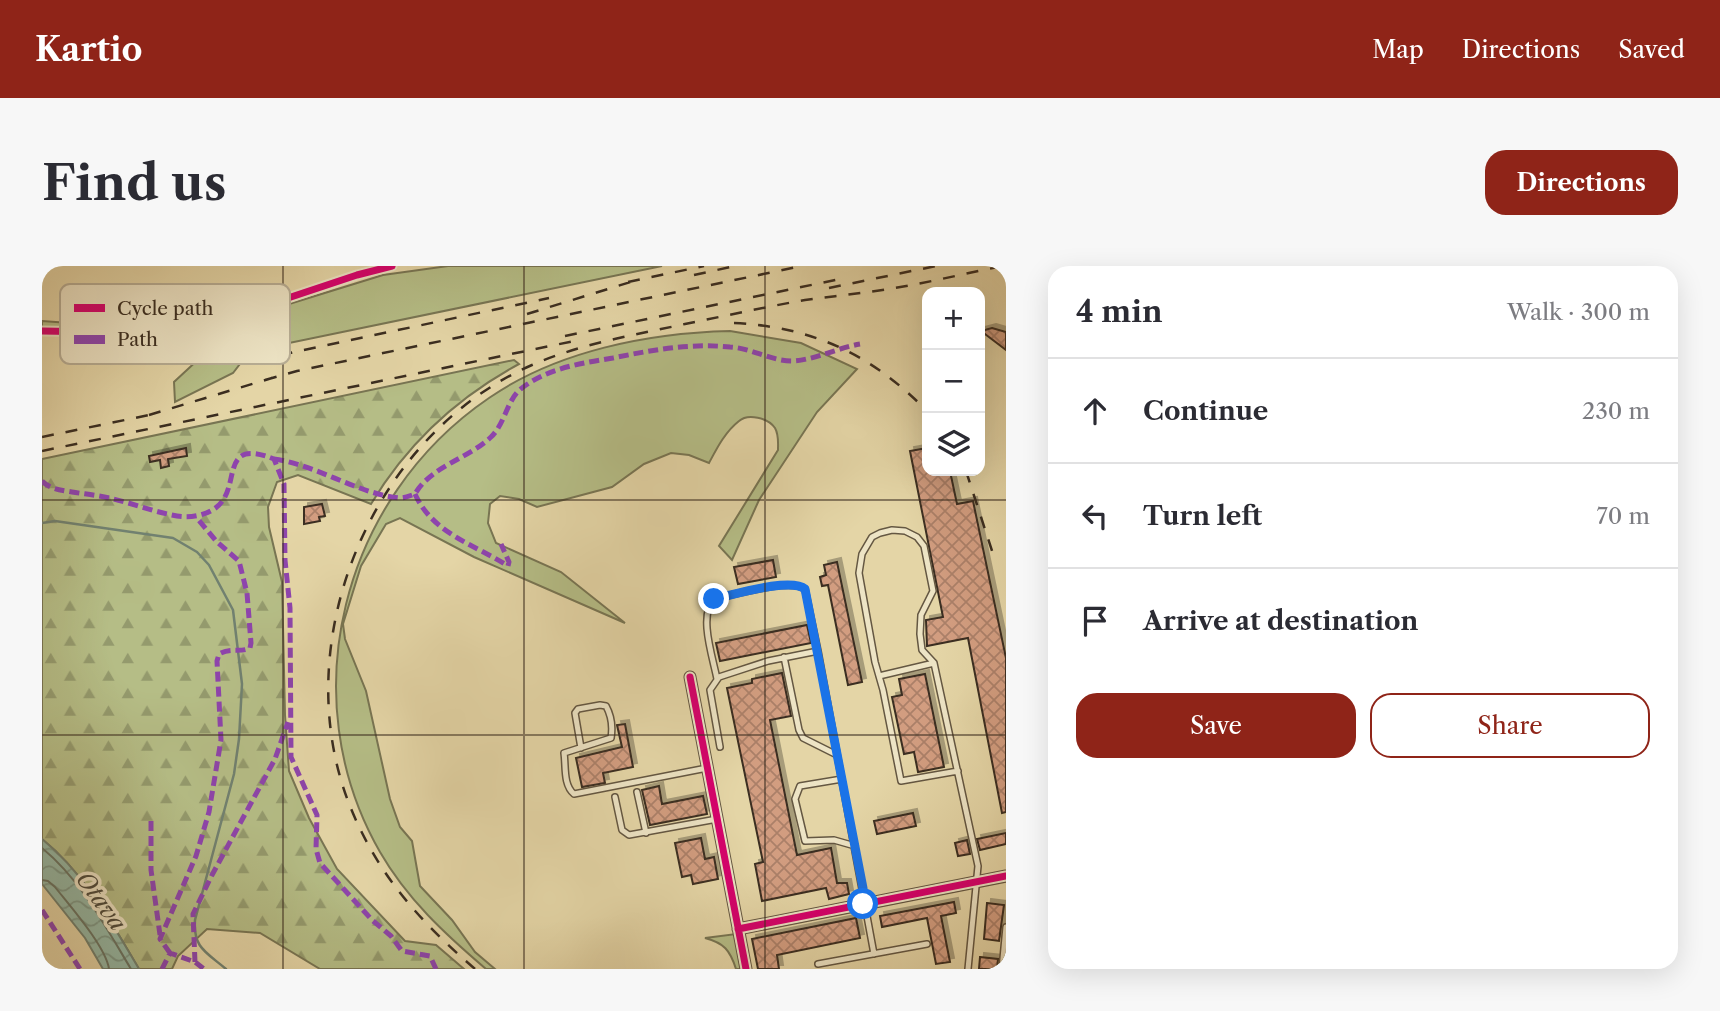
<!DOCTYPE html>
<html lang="en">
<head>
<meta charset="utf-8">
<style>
  body { margin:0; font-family:"Libre Caslon Text",serif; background:#f7f7f7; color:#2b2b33 }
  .controls { position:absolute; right:21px; top:21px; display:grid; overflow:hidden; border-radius:14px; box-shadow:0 7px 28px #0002 }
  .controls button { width:63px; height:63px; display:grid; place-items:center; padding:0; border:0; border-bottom:2px solid #e1e1e2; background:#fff; color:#2b2b33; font:35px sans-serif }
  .stop { position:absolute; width:21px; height:21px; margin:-16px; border:5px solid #1a73e8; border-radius:50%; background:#fff }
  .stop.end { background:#1a73e8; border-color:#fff; box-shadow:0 2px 7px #0008 }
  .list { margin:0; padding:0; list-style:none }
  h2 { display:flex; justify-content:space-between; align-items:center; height:91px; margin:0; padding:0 28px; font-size:30px }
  h2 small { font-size:23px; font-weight:400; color:#7c7c81 }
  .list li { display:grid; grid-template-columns:46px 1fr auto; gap:21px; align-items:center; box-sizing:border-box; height:105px; padding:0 28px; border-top:2px solid #e1e1e2 }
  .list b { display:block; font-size:26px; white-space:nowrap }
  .list em { font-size:23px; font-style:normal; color:#7c7c81 }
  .actions { display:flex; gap:14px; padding:21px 28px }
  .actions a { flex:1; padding:16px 0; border:2px solid #8f2418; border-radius:21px; text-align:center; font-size:24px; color:#8f2418 }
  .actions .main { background:#8f2418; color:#fff }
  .icon { flex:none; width:38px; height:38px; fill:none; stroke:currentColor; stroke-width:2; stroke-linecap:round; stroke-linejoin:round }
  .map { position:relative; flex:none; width:964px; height:703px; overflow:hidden; border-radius:21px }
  header { display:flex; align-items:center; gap:42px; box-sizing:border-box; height:98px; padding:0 35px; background:#8f2418; color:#fff }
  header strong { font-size:33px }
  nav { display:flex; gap:38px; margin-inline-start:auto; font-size:24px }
  .intro { display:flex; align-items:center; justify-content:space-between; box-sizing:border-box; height:168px; padding:0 42px }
  h1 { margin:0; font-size:49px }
  .button { padding:18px 32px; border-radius:21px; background:#8f2418; color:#fff; font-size:24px; font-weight:700 }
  main { display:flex; gap:42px; padding:0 42px }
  aside { flex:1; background:#fff; border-radius:21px; box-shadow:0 7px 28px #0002 }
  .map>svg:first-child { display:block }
</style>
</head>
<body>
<header>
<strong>Kartio</strong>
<nav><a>Map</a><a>Directions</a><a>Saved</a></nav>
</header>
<div class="intro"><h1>Find us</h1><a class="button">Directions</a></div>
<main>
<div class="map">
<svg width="964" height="703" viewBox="0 0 964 703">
  <defs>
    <pattern id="forest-firs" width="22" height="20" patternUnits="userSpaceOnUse" patternTransform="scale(1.75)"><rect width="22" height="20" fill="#b5bd86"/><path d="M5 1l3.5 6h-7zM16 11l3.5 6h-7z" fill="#949a6d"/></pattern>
    <pattern id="water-waves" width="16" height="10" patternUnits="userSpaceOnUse" patternTransform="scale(1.75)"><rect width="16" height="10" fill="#95b9a6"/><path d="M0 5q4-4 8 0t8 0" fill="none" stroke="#7b9787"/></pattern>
    <pattern id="building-cross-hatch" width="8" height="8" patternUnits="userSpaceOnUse" patternTransform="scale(1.75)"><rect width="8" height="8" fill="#d29d80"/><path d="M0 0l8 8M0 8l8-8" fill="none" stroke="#ab8068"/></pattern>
    <filter id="shadow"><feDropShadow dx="4" dy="-4" stdDeviation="0" flood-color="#0004"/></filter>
  </defs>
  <rect width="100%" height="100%" fill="#e4d5a6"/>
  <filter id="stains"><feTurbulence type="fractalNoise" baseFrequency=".00286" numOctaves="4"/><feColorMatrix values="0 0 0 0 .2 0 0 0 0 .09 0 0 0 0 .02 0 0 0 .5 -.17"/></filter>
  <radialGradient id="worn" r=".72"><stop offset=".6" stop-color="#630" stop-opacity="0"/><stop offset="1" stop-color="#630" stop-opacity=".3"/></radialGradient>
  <path fill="#b5bd86" stroke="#787553" stroke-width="2" d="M406 0H620L208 85 191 107 133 136 132 116 160 90 203 63 218 47 341 9Z
    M688 65 759 77 815 103 775 146 717 234 690 294 677 280 736 184C736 176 737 169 733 162 726 152 706 147 697 155 683 166 675 182 667 197L647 189 629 187 602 198 570 221 495 241 477 233 458 230 448 238 446 257 454 277 519 306 583 357 432 291 358 252 344 258 319 300 301 358 303 373 324 425 348 533 358 561 370 575 378 620 410 654 433 686 453 703H444C403 668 365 633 338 586 249 431 300 232 447 132 515 85 606 67 688 65Z
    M694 668 700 703H694C688 684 682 677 663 672Z"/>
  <path fill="url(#forest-firs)" stroke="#787553" stroke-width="2" d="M0 55 97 62 0 66Z
    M472 94 477 98C416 131 365 178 329 238L256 209 235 216 226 241 227 261 240 316 243 449 247 505 267 552 295 603 363 675 394 679 422 703H278L218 667 165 663 136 690 130 703H97C69 656 43 608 0 573V193Z"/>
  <path fill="url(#water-waves)" stroke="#718170" stroke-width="2" d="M0 573C43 608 69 656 97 703H61L43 672 0 618Z"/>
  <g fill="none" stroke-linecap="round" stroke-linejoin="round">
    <path stroke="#687363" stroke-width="2" d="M0 582C39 614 63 660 89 703
      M0 614 6 615 13 621C28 640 64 681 67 703"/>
    <path stroke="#718170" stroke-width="2.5" d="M0 257 13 255 131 272 155 286 167 299 191 344 200 418 197 473 192 508 153 654C151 682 164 686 184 703"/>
  </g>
  <path fill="url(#building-cross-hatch)" stroke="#3a2d20" stroke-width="2" filter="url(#shadow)" d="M950 62 964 66V84L939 65Z
    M144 182 145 190 126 193 127 200 119 202 118 194 108 196 107 190Z
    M885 182V205H908L915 238 931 235 964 392V546L960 547 926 372 885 380 884 354 901 351 868 185Z
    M280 238 283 250 277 251 278 255 262 258V241Z
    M731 294 734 311 696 318 692 301Z
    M795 296 820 416 806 419 786 319 780 320 778 311 784 309 782 299Z
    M765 359 769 377 678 395 674 377Z
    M740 407 749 450 728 454 755 589 789 582 795 617H805L807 628 787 633 784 622 720 635 713 598 721 596 685 422 710 417V413Z
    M883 408 902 501 876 506 872 486 862 488 850 431 860 429 857 413Z
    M583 458 591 501 561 507 563 517 540 521 534 492 580 481 575 459Z
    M617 520 620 538 661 530 665 548 608 559 600 524Z
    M871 547 874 560 835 568 832 555Z
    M964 567V578L938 584 935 573Z
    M659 572 663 593 672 591 676 613 651 618 649 609 640 611 633 577Z
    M925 574 928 588 916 590 913 577Z
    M912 636 914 647 899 650 908 696 894 698 885 652 840 661 838 650Z
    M945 637 962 639 957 675 942 673Z
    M814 652 818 672 735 689 737 703H716L710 673Z
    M938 691 956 693 955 703H937Z"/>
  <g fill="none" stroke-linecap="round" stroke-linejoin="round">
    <g stroke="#645742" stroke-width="8">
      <path id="service" d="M0 65 111 67 216 42 315 9 350 0
        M742 391 757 464 761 472 795 489
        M837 410 892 397
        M675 413C671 392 656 349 672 333 691 329 748 312 763 323L776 385
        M678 481 668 424 677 411 726 395 776 385 832 688
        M539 482 533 447 536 443 558 439 564 440C570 451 571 460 569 472L522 487C524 500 521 519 532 528L665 502
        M916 505 859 515 841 424 833 396 817 307 820 288 830 271 838 267 850 264 863 265 875 271 882 280 891 325 879 349 878 368 880 384 892 397 936 600 926 703
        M800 513 758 520 753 533 763 575 792 574 813 580
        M595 526 604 567
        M573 531 580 564 587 569 675 553
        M776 698 885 678
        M960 703 964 661"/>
    </g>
    <g stroke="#645742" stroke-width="13">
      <path id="minor" d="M648 411 704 703
        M696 663 964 610"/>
    </g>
    <use href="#service" stroke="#ede4c5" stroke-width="5"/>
    <use href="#minor" stroke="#ede4c5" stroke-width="10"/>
    <path stroke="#3a2d20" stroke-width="2.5" stroke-dasharray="12 12" stroke-linecap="butt" d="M652 9 693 0
      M586 16 662 0
      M787 22 894 0
      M485 48 595 14
      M692 57C772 61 830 89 885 145
      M523 70 798 13
      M215 94 507 32
      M223 114 255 105 760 0
      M107 149 230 112
      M0 171 117 147
      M0 185 537 74
      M924 205 953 294
      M433 703C381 658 341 615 313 552 239 387 325 171 490 99 538 78 592 69 643 58 683 50 723 41 763 34 793 30 823 27 853 22 889 16 925 7 961 0"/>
    <path stroke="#8e44ad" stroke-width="5" stroke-dasharray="10 5" stroke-linecap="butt" d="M232 193C275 199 314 227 357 232 363 232 367 230 373 228 389 200 426 193 449 171 463 158 465 133 480 122 506 102 540 97 571 92 610 84 647 77 688 81 709 82 729 95 750 95 773 94 795 82 818 78
      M0 215C8 223 18 224 30 226 42 228 55 229 67 232 90 237 112 246 135 250 148 252 161 250 172 243 202 224 174 170 232 193L242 218 243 294 248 342 249 491 275 549 274 583 278 597 330 654 349 670 360 685 388 690 394 703
      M373 228C391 268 432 278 466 300L467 296 459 278
      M109 555V604L118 669
      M0 644 38 703
      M128 687 118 673 154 590 167 546 179 474 175 395 177 388C189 381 198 387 208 382L209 377 205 327 197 295 175 276 154 251
      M153 696 151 648 170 609 233 493 246 456
      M120 703 128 687 153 696 162 703"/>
    <g stroke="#ede4c5" stroke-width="11">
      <path id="cycleway" d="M0 65 111 67 216 42 315 9 350 0
        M648 411 704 703
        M696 663 964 610"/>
    </g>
    <use href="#cycleway" stroke="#d6006c" stroke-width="7"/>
  </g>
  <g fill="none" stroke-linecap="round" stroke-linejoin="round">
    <path stroke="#1a73e8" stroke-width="9" d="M672 333C691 329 749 311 763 323L821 622V638"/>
  </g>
  <path fill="none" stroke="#3a2d20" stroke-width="2" stroke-opacity="0.55" d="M241 0V703M482 0V703M723 0V703M0 234H964M0 469H964"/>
  <g text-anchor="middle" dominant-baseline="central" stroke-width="7" stroke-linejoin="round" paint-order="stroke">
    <g font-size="23" font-style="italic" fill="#4c493b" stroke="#ede4c5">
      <text transform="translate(59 635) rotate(54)">Otava</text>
    </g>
  </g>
  <rect x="18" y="18" width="230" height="80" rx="10" fill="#ede4c5" stroke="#b7ad94" stroke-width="2"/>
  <rect x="32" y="38" width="31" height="8" fill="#d6006c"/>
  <rect x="32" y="69" width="31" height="9" fill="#8e44ad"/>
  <g font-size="19" fill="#3a2d20">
    <text x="75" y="49">Cycle path</text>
    <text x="75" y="80">Path</text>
  </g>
  <rect width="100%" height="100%" filter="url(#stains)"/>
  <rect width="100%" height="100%" fill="url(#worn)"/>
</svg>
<div class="controls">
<button>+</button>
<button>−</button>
<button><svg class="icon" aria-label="layers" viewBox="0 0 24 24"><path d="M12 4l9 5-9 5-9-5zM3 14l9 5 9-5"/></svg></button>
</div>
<div class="stop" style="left:821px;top:638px"></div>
<div class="stop end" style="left:672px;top:333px"></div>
</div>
<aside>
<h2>4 min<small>Walk · 300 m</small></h2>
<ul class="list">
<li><svg class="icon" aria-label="ahead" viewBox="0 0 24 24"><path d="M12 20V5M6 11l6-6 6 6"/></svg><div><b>Continue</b></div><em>230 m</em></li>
<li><svg class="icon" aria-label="left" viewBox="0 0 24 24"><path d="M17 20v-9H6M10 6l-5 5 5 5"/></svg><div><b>Turn left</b></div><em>70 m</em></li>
<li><svg class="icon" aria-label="arrive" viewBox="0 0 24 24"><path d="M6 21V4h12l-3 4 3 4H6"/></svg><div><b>Arrive at destination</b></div></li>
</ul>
<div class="actions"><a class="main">Save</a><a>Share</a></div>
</aside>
</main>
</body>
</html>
